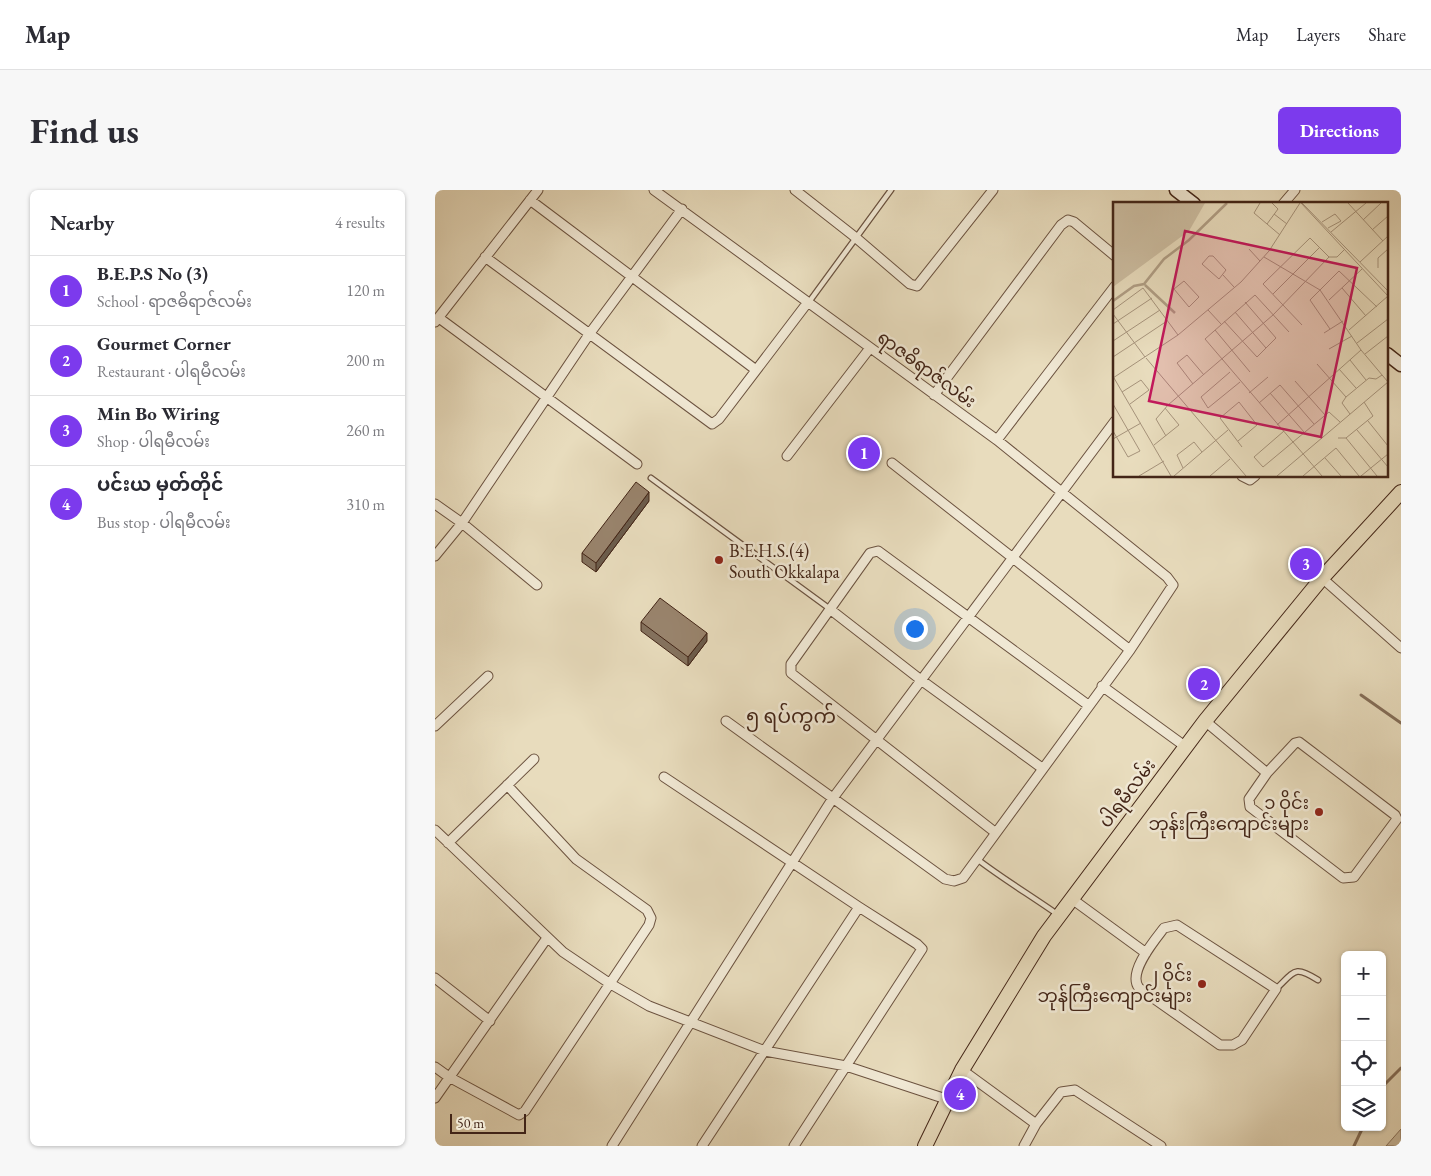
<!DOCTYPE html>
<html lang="en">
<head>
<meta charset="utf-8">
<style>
  body { margin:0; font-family:"EB Garamond","Noto Sans Myanmar",serif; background:#f7f7f7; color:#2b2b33 }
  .controls { position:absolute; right:15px; bottom:15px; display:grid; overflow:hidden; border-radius:8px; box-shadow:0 1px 4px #0004 }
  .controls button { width:45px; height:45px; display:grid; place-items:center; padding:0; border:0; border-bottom:1px solid #e1e1e2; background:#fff; color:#2b2b33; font:25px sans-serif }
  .scale { position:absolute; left:15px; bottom:12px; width:76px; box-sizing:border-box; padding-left:5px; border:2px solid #432517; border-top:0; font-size:14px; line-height:18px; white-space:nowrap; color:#432517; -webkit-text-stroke:4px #f0e8d4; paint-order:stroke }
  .you { position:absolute; left:479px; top:438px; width:18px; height:18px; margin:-12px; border:4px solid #fff; border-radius:50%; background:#1a73e8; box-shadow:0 0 0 8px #1a73e833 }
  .badge { display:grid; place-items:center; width:32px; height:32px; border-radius:50%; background:#7c3aed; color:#fff; font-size:16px; font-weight:700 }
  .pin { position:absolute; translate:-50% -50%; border:2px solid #fff; box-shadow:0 1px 5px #0006 }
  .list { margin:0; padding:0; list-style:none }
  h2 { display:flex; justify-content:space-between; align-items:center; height:65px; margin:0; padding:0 20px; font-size:21px }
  h2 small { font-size:16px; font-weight:400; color:#7c7c81 }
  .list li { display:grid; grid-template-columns:32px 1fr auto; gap:15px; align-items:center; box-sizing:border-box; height:70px; padding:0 20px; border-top:1px solid #e1e1e2 }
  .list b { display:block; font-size:19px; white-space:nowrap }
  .list p { margin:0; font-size:16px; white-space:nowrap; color:#7c7c81 }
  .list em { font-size:16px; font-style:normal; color:#7c7c81 }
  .icon { flex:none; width:28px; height:28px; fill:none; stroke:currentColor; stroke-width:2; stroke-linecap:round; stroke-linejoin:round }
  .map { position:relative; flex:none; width:966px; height:956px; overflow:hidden; border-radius:8px }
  header { display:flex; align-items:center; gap:30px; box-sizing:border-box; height:70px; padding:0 25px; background:#fff; border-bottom:1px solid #e1e1e2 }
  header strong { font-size:24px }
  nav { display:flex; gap:28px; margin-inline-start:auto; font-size:18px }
  .intro { display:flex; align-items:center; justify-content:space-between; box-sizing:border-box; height:120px; padding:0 30px }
  h1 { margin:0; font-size:35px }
  .button { padding:12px 22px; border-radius:8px; background:#7c3aed; color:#fff; font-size:18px; font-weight:700 }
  main { display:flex; gap:30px; padding:0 30px }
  aside { flex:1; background:#fff; border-radius:8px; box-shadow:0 1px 4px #0004 }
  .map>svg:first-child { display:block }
</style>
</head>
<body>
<header>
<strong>Map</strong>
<nav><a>Map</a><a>Layers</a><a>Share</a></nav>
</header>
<div class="intro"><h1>Find us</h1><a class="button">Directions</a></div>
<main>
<aside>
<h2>Nearby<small>4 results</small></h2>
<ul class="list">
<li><span class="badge">1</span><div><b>B.E.P.S No (3)</b><p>School · ရာဇဓိရာဇ်လမ်း</p></div><em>120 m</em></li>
<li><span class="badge">2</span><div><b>Gourmet Corner</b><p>Restaurant · ပါရမီလမ်း</p></div><em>200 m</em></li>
<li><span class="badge">3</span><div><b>Min Bo Wiring</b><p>Shop · ပါရမီလမ်း</p></div><em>260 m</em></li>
<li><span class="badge">4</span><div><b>ပင်းယ မှတ်တိုင်</b><p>Bus stop · ပါရမီလမ်း</p></div><em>310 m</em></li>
</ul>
</aside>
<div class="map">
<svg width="966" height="956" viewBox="0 0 966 956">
  <rect width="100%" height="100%" fill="#e8dcbd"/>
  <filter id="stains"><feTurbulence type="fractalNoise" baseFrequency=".004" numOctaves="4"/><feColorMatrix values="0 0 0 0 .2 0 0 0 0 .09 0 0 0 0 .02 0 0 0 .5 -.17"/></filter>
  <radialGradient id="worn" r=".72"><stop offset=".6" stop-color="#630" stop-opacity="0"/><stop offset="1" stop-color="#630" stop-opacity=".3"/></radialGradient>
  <path fill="#ccbda1" stroke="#88715c" d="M966 939V956H951Z"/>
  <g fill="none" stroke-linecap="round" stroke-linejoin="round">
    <path stroke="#846e59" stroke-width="3" d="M926 505 966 533
      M947 897 966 878
      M919 956 928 937"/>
    <g stroke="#6c5340" stroke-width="7">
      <path id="service" d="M374 112 456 0
        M216 288 395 419
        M542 669C568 689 595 705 622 724
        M841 799C860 781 859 775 883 790"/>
    </g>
    <g stroke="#6c5340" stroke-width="11">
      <path id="minor" d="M219 0 562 250 732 387 738 395 695 460 528 688 519 691 510 689 291 531
        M360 0 420 47 475 94 482 96 558 0
        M95 10 321 180
        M848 14 860 0
        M50 67 277 234 284 229 373 112
        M4 128 202 274
        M0 132 103 0
        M499 205 626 35 633 30 639 32 680 66
        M562 250 680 96
        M352 266 435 158
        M457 273 695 460
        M807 286 815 290 820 286
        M0 314 27 333 102 395
        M0 366 27 333 155 143 247 19
        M887 388 966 458
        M396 420 486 490 607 578
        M667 496 751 557
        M770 531 832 583
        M0 536 53 486
        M864 552 960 625 962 629 919 687 908 688 815 617 814 609 832 583 860 553Z
        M229 587 424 717 482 754 487 759 359 956
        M0 640 128 762 174 793 214 816 330 861 411 876 511 909
        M561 643 356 483V474L435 363 443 361 653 515
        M13 653 99 569
        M637 709 711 763
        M742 735 841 799 807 850 798 855H785L704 798C692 783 719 751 729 738Z
        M0 788 55 831
        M0 877 14 887 84 925 90 921 214 735 216 728 212 720 141 669 72 595
        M527 880 601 934
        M0 908 112 748
        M177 956 398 608 680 231
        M267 956 424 717
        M589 956 601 934 626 902 640 900 726 956"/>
    </g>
    <g stroke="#432517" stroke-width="15">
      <path id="secondary" d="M741 0 759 14
        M952 164 966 175"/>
    </g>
    <g stroke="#432517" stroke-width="16">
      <path id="primary" d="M490 956 527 880 609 746 770 531 887 388 966 302"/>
    </g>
    <use href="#service" stroke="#f0e8d4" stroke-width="4.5"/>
    <use href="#minor" stroke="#f0e8d4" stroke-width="9"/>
    <use href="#secondary" stroke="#f0e8d4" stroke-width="12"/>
    <use href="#primary" stroke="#e8dcbd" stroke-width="14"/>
  </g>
  <path fill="#84725e" stroke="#432517" d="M214 311 161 382 147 372V363Z
    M206 432 272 451 253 476 206 441Z"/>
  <path fill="#6b5c4c" stroke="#432517" d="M214 302V311L161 382V373Z
    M272 443V451L253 476V467Z"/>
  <path fill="#99846d" stroke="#432517" d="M201 292 214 302 161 373 147 363Z
    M225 408 272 443 253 467 206 432Z"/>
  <g fill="#8f2418" stroke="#f0e8d4" stroke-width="2">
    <circle cx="284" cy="370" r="5"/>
    <circle cx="884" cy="622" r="5"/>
    <circle cx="767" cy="794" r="5"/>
  </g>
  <g text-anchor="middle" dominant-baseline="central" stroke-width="5" stroke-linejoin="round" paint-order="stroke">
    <g font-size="18" fill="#432517" stroke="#f0e8d4">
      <text transform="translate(492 179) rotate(36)">ရာဇဓိရာဇ်လမ်း</text>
      <text transform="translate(692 603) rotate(-53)">ပါရမီလမ်း</text>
    </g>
    <g font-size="18" fill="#432517" stroke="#f0e8d4" text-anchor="end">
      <text x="294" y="360" text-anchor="start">B.E.H.S.(4)<tspan x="294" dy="21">South Okkalapa</tspan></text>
      <text x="874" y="612">၁ ဝိုင်း<tspan x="874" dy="21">ဘုန်းကြီးကျောင်းများ</tspan></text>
      <text x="757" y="784">၂ ဝိုင်း<tspan x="757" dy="21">ဘုန်ကြီးကျောင်းများ</tspan></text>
    </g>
    <g font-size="20" fill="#432517" stroke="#f0e8d4">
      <text x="356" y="526">၅ ရပ်ကွက်</text>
    </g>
  </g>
  <g transform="translate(678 12)">
    <rect width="275" height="275" fill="#e8dcbd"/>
    <path d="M0 1H92L76 29 0 85Z" fill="#ccbda1"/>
    <path fill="none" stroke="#b09e85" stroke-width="2.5" d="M32 83 62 111M0 99 21 84 31 82 51 57 76 38 114 1"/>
    <path fill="none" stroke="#a6937b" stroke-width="1" d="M147 1 141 11 167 33M188 1 275 94M189 1 275 89M235 1 270 39M161 12 174 22M250 18 268 1M209 20 222 12 228 19 215 26M154 22 165 7 159 1M259 28 275 14M218 30 253 1M136 47 147 59M96 54H100L113 68 106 77 89 62ZM151 55 207 88 248 148 275 180 164 274M247 60 275 34M265 66V56L275 47M110 73 121 85M71 79 86 95 76 105 61 87ZM229 86 253 114M160 92 207 45M216 98 249 67M0 108 30 86 65 133M95 108 108 122M122 110 153 146M0 112 32 155M111 119 144 155 163 136 132 100M0 122 39 96M189 123 150 82 197 36 216 55M217 127 197 98 226 69 264 105M102 128 137 170M236 128 275 94M176 130 142 93 92 137 209 274M211 131 230 119M0 139 47 108M244 141 275 117M216 147 239 134M252 152 275 134M0 155 54 119M33 156 133 274M237 158 253 178M204 162 233 195M226 167 243 186M117 170 88 195 95 206 127 180M0 176 65 133 128 80 156 49 187 1M1 176 58 274M182 179 212 213M80 182 64 161 74 153 91 173M9 190 28 178 36 188 17 202M136 191 155 175M157 191 191 230M146 201 167 183 201 222M0 202 27 249 15 255 0 229M237 212 229 201 233 195 256 176 263 177 269 173M255 219 275 244M164 223 248 148M244 228 275 265M171 229 141 255 150 265 216 210 227 220M53 234 43 217 55 203 160 113 216 55H224L231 48M225 236H233L260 214 251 200M233 236 264 274M0 237 28 221M125 239 144 223 126 200 107 216 129 245M41 243 66 223 52 206M223 246 246 274M212 256 228 274M70 266 64 253 81 240 89 250M26 274 51 259M61 274 115 228M97 274 117 257M190 274 223 246M248 274 275 252"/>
    <path fill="#c2185b" fill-opacity="0.15" stroke="#c2185b" stroke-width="2.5" d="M72 29 244 66 208 235 36 199Z"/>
    <rect width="275" height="275" fill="none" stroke="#432517" stroke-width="2.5"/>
  </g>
  <rect width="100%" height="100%" filter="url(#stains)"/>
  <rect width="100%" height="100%" fill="url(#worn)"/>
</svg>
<div class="controls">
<button>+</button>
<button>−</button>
<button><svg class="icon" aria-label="locate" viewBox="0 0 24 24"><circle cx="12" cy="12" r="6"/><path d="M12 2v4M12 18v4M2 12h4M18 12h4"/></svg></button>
<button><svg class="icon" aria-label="layers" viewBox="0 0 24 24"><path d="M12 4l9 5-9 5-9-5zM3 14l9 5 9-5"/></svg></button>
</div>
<div class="scale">50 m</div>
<div class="you"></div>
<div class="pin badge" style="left:429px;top:263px">1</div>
<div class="pin badge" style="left:769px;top:494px">2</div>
<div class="pin badge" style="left:871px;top:374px">3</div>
<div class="pin badge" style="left:525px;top:904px">4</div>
</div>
</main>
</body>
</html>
